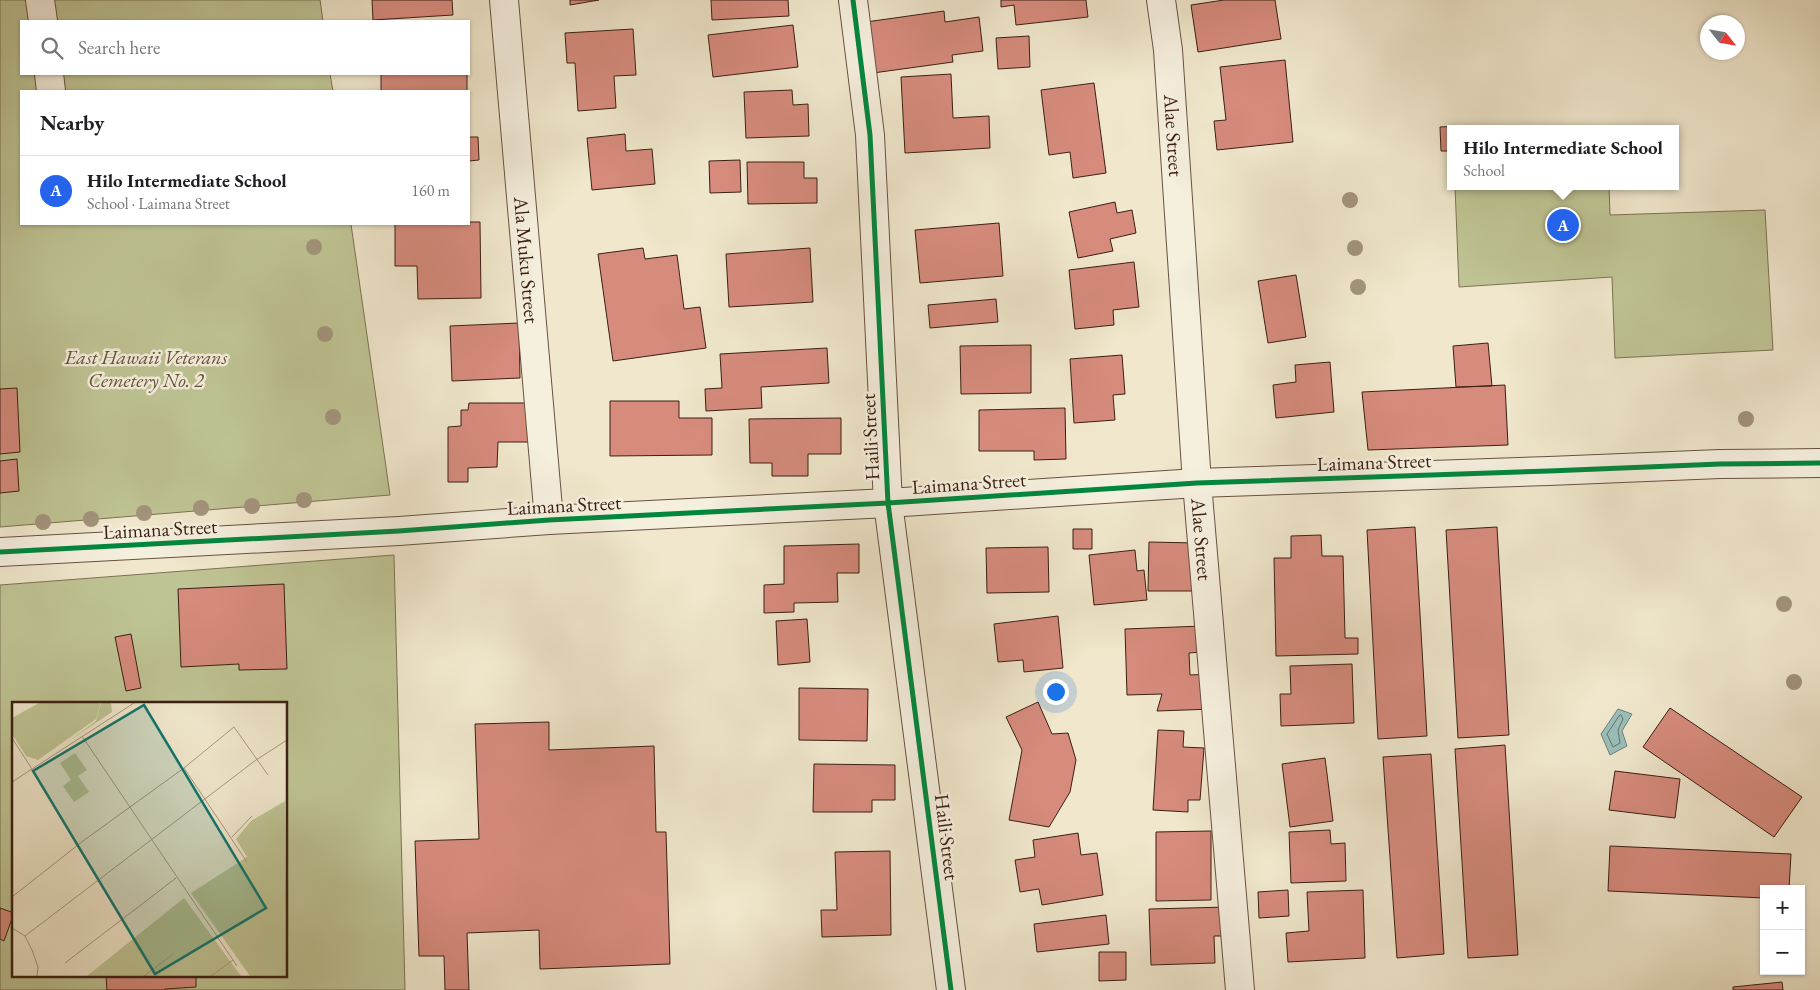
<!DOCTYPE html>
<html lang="en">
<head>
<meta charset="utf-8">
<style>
  body { margin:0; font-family:"EB Garamond",serif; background:#f2f2f2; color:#202124 }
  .controls { position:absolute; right:15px; bottom:15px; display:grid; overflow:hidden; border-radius:0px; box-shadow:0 1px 4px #0004 }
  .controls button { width:45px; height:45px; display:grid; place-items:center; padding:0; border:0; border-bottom:1px solid #e0e0e0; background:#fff; color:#202124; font:25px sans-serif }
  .compass { position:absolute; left:1700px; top:15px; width:45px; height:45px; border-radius:50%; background:#fff; box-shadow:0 1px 4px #0004; rotate:121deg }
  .you { position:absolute; left:1055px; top:691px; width:18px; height:18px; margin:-12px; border:4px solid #fff; border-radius:50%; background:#1a73e8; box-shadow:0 0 0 8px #1a73e833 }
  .badge { display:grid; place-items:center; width:32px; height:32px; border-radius:50%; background:#2563eb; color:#fff; font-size:16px; font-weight:700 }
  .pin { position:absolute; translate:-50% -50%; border:2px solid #fff; box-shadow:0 1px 5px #0006 }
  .popup { position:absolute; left:1447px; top:125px; width:232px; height:65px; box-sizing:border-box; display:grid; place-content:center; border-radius:0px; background:#fff; filter:drop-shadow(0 1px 4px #0005); font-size:16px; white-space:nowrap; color:#757577 }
  .popup b { font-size:19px; color:#202124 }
  .popup::after { content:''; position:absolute; left:50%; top:100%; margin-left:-10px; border:10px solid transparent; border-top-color:#fff }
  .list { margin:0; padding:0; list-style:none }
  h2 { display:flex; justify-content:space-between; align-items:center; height:65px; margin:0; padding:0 20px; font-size:21px }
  h2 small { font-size:16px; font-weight:400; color:#757577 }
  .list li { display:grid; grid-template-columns:32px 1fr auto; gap:15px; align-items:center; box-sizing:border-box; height:70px; padding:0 20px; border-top:1px solid #e0e0e0 }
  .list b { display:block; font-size:19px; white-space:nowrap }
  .list p { margin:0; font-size:16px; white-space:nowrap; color:#757577 }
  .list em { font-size:16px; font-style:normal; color:#757577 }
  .icon { flex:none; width:28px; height:28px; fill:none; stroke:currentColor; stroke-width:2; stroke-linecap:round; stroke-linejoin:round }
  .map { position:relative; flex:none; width:1820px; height:990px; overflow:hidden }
  .search { position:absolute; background:#fff; box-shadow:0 1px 4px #0004; left:20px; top:20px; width:450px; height:55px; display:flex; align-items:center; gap:12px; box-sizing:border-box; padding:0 18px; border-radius:0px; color:#757577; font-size:19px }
  .panel { position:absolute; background:#fff; box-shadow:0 1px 4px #0004; left:20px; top:90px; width:450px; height:135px; border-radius:0px }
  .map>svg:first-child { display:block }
</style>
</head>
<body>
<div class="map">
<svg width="1820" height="990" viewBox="0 0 1820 990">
  <rect width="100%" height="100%" fill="#f0e7cc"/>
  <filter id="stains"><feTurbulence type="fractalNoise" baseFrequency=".004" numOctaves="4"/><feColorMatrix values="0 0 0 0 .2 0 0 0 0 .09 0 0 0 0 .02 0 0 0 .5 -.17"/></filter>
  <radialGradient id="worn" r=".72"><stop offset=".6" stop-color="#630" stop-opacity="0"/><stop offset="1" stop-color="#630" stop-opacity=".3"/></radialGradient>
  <path fill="#bfc494" stroke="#7d7254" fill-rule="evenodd" d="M0 0H320L323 21H21V74H330L333 91H21V224H351L390 495 0 527Z
    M1455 186H1609L1610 215 1765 210 1773 350 1615 358 1612 277 1459 287Z
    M394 555 405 990H0V585ZM14 704H286V976H14Z"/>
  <path fill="#9abfbb" stroke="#747f78" d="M1618 709 1632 714 1622 731 1627 746 1610 755 1601 734Z"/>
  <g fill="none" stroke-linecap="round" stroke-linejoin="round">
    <path stroke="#6a6f67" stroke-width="1" d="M1621 715 1623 719 1618 730 1620 743 1613 747 1607 734 1619 716Z"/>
  </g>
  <path fill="#d68b7d" stroke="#3b1f13" d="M372 0H452L453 15 373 20Z
    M570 0H599L570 5Z
    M711 0H788L789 16 712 20Z
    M1001 0H1086L1088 17 1016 25 1014 5 1001 7Z
    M1224 0H1275L1281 39 1198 52 1191 5Z
    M944 11 945 22 979 17 983 51 952 55 953 62 873 73 866 22Z
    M793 25 798 67 713 77 708 35Z
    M633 29 636 75 614 76 616 108 578 111 575 63H567L565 33Z
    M1029 36 1030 67 998 69 996 38Z
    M1285 60 1293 142 1217 150 1214 121 1226 120 1220 67Z
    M381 74H467V91H381Z
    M951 74 953 118 989 116 990 148 905 153 901 77Z
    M1094 83 1106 173 1073 178 1070 152 1049 155 1041 90Z
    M792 90 793 105 808 104 809 136 746 138 744 92Z
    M1461 126V129H1450V151H1441L1440 127Z
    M625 134 626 151 652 149 655 184 592 190 587 138Z
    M469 137H478L479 160 469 161Z
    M740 160 741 192 710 193 709 161Z
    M747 162H804V178H817V203L748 204Z
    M1115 202 1117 213 1132 210 1136 233 1110 239 1113 251 1078 258 1069 212Z
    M469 222H480L481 298 418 299 417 266H395V224H469Z
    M999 223 1003 276 920 283 915 230Z
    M643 248 645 259 677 255 684 309 700 307 706 348 613 361 598 254Z
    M810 248 813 302 729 307 726 254Z
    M1134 262 1139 307 1113 310 1114 325 1075 329 1069 270Z
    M1296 275 1306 337 1268 343 1258 281Z
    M996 299 998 322 930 328 928 305Z
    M519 323 520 378 452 381 450 326Z
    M1488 343 1492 386 1456 387 1453 346Z
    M1031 345V393L961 394 960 346Z
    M827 348 829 383 761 387 762 408 706 411 705 389 722 388 720 354Z
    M1122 355 1125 394 1113 395 1115 420 1074 423 1070 359Z
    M1330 362 1334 412 1276 418 1273 385 1296 382 1295 365Z
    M1505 385 1508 445 1368 450 1362 392Z
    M17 388 20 452 0 454V389Z
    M610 401H679V418H712V455L610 456Z
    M469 403H531V442H498L497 467 468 468V482H448V427L461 426V410H468Z
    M1065 408 1066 459 1034 460V451H979V410Z
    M841 418V454H808V476H772V463H750L749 419Z
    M17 459 19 491 0 493V461Z
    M1415 527 1427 736 1378 739 1367 530Z
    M1497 527 1509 735 1458 738 1446 530Z
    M1073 529H1092V549H1073Z
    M1321 535 1322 556H1343L1345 638H1358V654L1276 656 1274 558H1291V536Z
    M1149 542 1197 543V591H1148Z
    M859 544V573H837L838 602 794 603V612L764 613V585L784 584V546Z
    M1048 547 1049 592 987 593 986 548Z
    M1135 550 1137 571 1144 570 1147 600 1094 605 1089 555Z
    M284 584 287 669 239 670V664L181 667 178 589Z
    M1058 616 1063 668 1024 672 1023 660 998 662 994 624Z
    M807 619 810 662 778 665 776 621Z
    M1202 626V652L1189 653 1190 675 1212 674 1213 709 1157 711 1162 694 1127 695 1125 629Z
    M131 634 141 688 126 691 115 637Z
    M1352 664 1354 723 1281 726 1280 694H1291L1290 666Z
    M799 688 868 689 867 741 799 740Z
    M1038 702 1052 734 1068 733 1076 760 1070 792 1049 827 1009 820 1022 750 1006 717Z
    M1670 708 1802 797 1774 837 1643 747Z
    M549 722V750L654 746 656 832H666L670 964 540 969 539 930 467 933 469 990H445L444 956H419L415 841 479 839 475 724Z
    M1158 730 1184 731 1183 747 1204 748 1200 800H1188V812L1153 810Z
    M1505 745 1518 955 1468 958 1455 749Z
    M1431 754 1444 954 1397 958 1383 757Z
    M1325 758 1333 821 1290 827 1282 764Z
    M814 764 895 765V800H872V812H813Z
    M1615 771 1680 779 1675 818 1609 810Z
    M1330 830 1331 844 1345 843 1346 881 1291 883 1289 832Z
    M1211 831V900L1156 901V832Z
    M1078 833 1081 855 1097 853 1103 895 1042 905 1039 889 1020 892 1015 860 1035 857 1033 840Z
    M1610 846 1791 854 1789 889H1764V898L1608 891Z
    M890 851 891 935 822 937 821 910H837L835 852Z
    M1288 890 1289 916 1259 918 1258 892Z
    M1363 890 1365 958 1288 962 1286 933 1309 931 1307 892Z
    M1228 907 1229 936H1214L1215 963 1151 965 1149 909Z
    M0 908 14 913 4 941 0 939Z
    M1106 915 1109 944 1037 952 1034 924Z
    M1099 952H1126V980L1099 981Z
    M106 976H196V987L165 989V990H107Z
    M1782 982 1783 990H1733V987Z"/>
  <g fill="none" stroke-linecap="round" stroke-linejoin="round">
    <g stroke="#685141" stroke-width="30">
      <g id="minor">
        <path d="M40 0 43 21"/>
        <path id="s1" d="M504 0 549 520"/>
        <path d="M853 0 870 135 888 503 951 990"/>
        <path id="s2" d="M1161 0 1168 50 1197 483 1240 990"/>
        <path d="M49 74 51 91"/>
        <path d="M0 552 399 531 549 520 888 503 1197 483 1549 471 1720 464 1820 463"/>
      </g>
    </g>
    <use href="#minor" stroke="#f5efde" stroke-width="28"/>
    <g stroke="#f5efde" stroke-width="8">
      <path id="cycleway" d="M853 0 870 135 888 503 951 990
        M0 552 399 531 549 520 888 503 1197 483 1549 471 1720 464 1820 463"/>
    </g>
    <use href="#cycleway" stroke="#00873e" stroke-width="5"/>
  </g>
  <g fill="#a2947c">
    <circle cx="1350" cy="200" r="8"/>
    <circle cx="314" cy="247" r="8"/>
    <circle cx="1355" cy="248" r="8"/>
    <circle cx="1358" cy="287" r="8"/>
    <circle cx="325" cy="334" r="8"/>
    <circle cx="333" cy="417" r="8"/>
    <circle cx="1746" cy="419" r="8"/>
    <circle cx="304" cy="500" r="8"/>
    <circle cx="252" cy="506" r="8"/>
    <circle cx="201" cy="508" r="8"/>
    <circle cx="144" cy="513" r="8"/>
    <circle cx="91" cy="519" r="8"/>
    <circle cx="43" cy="522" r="8"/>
    <circle cx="1784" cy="604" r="8"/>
    <circle cx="1794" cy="682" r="8"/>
  </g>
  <g text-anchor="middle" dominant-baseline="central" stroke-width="5" stroke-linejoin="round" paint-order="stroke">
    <g font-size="20" fill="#3b1f13" stroke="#f5efde">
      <text stroke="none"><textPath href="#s2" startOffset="136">Alae Street</textPath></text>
      <text stroke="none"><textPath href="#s1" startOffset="261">Ala Muku Street</textPath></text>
      <text transform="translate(870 437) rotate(-93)">Haili Street</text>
      <text transform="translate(1374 462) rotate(-2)">Laimana Street</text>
      <text transform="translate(969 483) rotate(-4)">Laimana Street</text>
      <text transform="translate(564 505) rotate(-3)">Laimana Street</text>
      <text transform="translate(160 529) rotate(-3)">Laimana Street</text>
      <text stroke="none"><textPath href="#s2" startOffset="541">Alae Street</textPath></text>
      <text transform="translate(947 837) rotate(83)">Haili Street</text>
    </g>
    <g font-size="20" font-style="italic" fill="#63513a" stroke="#f5efde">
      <text x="146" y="357">East Hawaii Veterans<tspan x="146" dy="23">Cemetery No. 2</tspan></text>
    </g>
  </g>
  <g transform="translate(12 702)">
    <rect width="275" height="275" fill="#f0e7cc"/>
    <path d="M27 1H88V4L84 17 26 58 14 54 0 32V16ZM89 1H99L100 10 57 39 84 19ZM63 51 75 68 66 74 77 90 62 100 51 84 59 78 48 61ZM273 99 275 274H238L179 191 235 155 224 137 239 119ZM172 196 229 274H75Z" fill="#bfc494"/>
    <path fill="none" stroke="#a89782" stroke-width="1" d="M70 34 225 264M0 36 20 67M172 66 235 160M0 80 122 1M220 135 240 114M0 195 71 139 172 66 222 25 256 73M0 226 13 234 20 248 26 265 25 274M13 234 244 58 275 38M53 261 164 176M132 274 161 252M199 274 221 258"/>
    <path fill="#0f766e" fill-opacity="0.15" stroke="#0f766e" stroke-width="2.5" d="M132 3 254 206 143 272 21 69Z"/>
    <rect width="275" height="275" fill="none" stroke="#3b1f13" stroke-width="2.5"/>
  </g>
  <rect width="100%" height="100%" filter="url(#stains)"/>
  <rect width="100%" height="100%" fill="url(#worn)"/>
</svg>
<div class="controls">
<button>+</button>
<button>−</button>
</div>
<svg class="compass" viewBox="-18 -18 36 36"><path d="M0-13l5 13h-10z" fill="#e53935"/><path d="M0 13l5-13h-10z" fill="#757577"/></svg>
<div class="you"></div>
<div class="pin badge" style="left:1563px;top:225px">A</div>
<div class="popup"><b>Hilo Intermediate School</b>School</div>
<div class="search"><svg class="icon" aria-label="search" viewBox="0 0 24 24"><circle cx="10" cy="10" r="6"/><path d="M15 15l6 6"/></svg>Search here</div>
<section class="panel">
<h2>Nearby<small></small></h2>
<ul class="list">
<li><span class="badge">A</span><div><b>Hilo Intermediate School</b><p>School · Laimana Street</p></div><em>160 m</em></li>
</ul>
</section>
</div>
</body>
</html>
